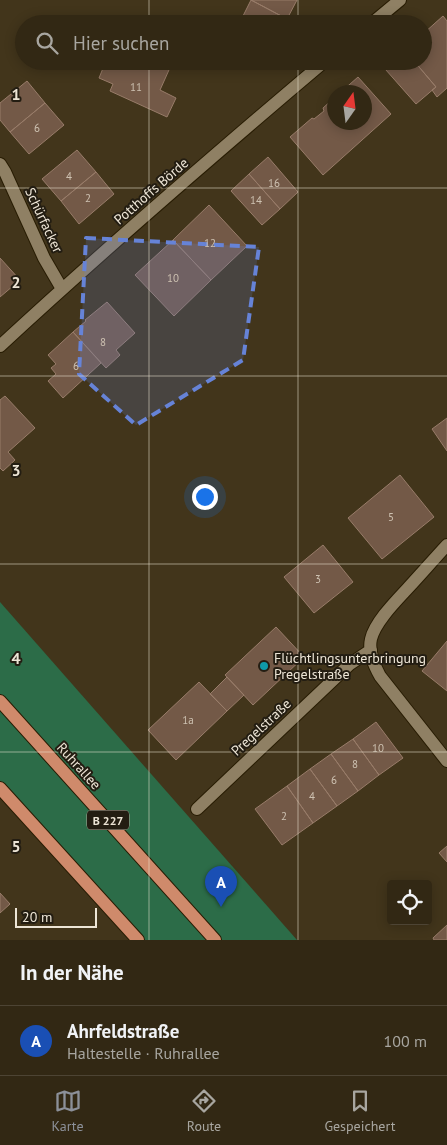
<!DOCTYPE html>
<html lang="de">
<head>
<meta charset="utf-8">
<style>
  body { margin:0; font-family:"PT Sans",sans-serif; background:#3a301d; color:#f1f3f6 }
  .controls { position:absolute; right:15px; bottom:15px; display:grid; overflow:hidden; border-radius:5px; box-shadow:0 2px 12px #0003 }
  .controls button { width:45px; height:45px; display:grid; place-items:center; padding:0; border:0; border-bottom:1px solid #4d4434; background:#322814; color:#f1f3f6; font:25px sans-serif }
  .compass { position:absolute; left:327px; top:85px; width:45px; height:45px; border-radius:50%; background:#322814; box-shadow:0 2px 12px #0003; rotate:14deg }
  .scale { position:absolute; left:15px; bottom:12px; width:82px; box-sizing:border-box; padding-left:5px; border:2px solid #ede5d6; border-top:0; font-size:14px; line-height:18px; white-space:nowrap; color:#ede5d6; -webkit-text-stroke:4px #231d12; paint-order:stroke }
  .you { position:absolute; left:204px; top:496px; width:18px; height:18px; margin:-12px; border:4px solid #fff; border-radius:50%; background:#1a73e8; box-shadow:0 0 0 8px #1a73e833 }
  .badge { display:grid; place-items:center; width:32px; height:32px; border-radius:50%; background:#8c9099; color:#fff; font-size:16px; font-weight:700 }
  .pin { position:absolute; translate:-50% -41px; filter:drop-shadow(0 1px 2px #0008) }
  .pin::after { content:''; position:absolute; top:26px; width:18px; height:15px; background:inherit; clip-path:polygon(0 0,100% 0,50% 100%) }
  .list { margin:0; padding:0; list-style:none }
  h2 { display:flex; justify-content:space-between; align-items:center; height:65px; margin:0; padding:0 20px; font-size:21px }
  h2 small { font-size:16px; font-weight:400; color:#a8a6a0 }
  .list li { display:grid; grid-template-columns:32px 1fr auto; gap:15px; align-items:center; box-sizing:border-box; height:70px; padding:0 20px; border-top:1px solid #4d4434 }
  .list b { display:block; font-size:19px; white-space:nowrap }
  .list p { margin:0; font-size:16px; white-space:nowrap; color:#a8a6a0 }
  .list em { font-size:16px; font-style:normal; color:#a8a6a0 }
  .icon { flex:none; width:28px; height:28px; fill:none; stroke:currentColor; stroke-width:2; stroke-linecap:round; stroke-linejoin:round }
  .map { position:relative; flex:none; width:447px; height:940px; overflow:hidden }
  .search { position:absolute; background:#322814; box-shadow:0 2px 12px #0003; left:15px; right:15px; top:15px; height:55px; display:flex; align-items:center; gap:12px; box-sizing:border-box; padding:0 18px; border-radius:28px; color:#a8a6a0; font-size:19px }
  .sheet { height:135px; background:#322814 }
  nav { display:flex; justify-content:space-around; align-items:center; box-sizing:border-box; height:70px; border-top:1px solid #4d4434; background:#322814; font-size:14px; color:#a8a6a0 }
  nav a { display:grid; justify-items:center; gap:2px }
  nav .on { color:#8c9099 }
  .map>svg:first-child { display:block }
</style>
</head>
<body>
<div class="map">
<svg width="447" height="940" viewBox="0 0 447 940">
  <rect width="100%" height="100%" fill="#42351b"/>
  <path fill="#2c6c48" d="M0 602 297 940H140L0 785Z"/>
  <path fill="#735947" stroke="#987c69" d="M251 0 287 19 285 24H239Z
    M251 0H297L287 19Z
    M443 16 447 21V88L437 97 432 90 436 87 414 61H423V32L424 33Z
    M106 61H173L160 90 176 98 167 117 110 91 113 84 99 78Z
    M378 61H414L436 87 416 104Z
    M358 77 391 114 323 175 290 137 312 118 314 119 324 111 323 108 334 98V122H364V92H341Z
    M27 81 45 103 10 132 0 120V103Z
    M45 103 64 125 29 154 10 132Z
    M77 150 96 172 61 201 42 179Z
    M268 157 298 192 280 209 249 174Z
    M96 172 114 194 79 224 61 201Z
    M249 174 280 209 262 225 231 191Z
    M209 205 247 246 211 280 173 240Z
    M173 240 211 280 174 316 135 275Z
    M0 258 20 280 0 297Z
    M107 302 135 333 116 350 120 355 106 368 73 332 86 321 85 320Z
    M73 332 101 363 63 398 48 381 56 374 51 368 56 364 48 355Z
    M5 396 35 428 8 452 15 460 3 471 0 468V400Z
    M447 418V451L432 429Z
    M400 475 434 517 382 559 348 518Z
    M323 545 353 582 314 613 284 577Z
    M276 627 304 657 253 705 225 675Z
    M447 641V691L422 671Z
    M227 677 244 695 227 711 210 694Z
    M199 682 227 711 176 760 148 730Z
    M376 722 403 758 379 775 353 739Z
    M353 739 379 775 358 791 331 754Z
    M331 754 358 791 337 806 310 769Z
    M310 769 337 806 313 823 287 786Z
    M287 786 313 823 282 845 255 809Z
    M447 846V862L439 853Z
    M0 893 10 904 0 913Z
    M447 925V940H434L433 938Z"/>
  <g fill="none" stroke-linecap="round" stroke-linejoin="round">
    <g stroke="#281c03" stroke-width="14">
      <path id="street" d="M371 24 400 0
        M0 164 5 172 44 258 62 289
        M0 346C106 248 215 154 325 61
        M447 545C434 559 421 574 408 588 396 601 375 622 371 639 368 652 374 665 380 676L447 761
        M197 809 350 664 371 650"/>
    </g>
    <g stroke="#281c03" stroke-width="14">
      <path id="primary" d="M0 701 215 940
        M0 788 138 940"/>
    </g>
    <use href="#street" stroke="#8f8064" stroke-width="12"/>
    <use href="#primary" stroke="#cf8a6b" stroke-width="12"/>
  </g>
  <path fill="#6683d7" fill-opacity="0.2" stroke="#6683d7" stroke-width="4" stroke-dasharray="10 6" stroke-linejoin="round" d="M86 238 259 247 243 360 136 425 79 374Z"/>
  <path fill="none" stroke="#ede5d6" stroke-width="1" stroke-opacity="0.55" d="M149 0V24M298 0V24M149 61V940M298 61V940M0 188H447M0 376H447M0 564H447M0 752H447"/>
  <circle fill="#0f9aa8" stroke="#231d12" stroke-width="2" cx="264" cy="666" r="5"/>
  <g text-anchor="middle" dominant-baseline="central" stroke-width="4" stroke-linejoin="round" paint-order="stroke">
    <g font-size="11" fill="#cec2b2">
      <text x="136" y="87">11</text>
      <text x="37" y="128">6</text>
      <text x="69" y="176">4</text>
      <text x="274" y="183">16</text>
      <text x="88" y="198">2</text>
      <text x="256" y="200">14</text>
      <text x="210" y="243">12</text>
      <text x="173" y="278">10</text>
      <text x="103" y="342">8</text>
      <text x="76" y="366">6</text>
      <text x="391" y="517">5</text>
      <text x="318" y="579">3</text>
      <text x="188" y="720">1a</text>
      <text x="378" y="748">10</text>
      <text x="355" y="764">8</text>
      <text x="334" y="780">6</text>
      <text x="312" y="796">4</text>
      <text x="284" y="816">2</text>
    </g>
    <rect fill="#231d12" stroke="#b0a99b" stroke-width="1" x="87" y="810.5" width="42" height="19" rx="4"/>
    <g font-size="12" font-weight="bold" fill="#ede5d6">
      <text x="108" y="820">B 227</text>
    </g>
    <g font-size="14" fill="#ede5d6" stroke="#231d12">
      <text transform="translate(151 191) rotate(-41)">Potthoffs Börde</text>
      <text transform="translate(44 220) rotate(65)">Schürfacker</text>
      <text transform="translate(261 727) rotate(-43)">Pregelstraße</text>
      <text transform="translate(79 766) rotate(48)">Ruhrallee</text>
    </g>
    <g font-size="14" fill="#ede5d6" stroke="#231d12" text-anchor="start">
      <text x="274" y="658">Flüchtlingsunterbringung<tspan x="274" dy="16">Pregelstraße</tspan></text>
    </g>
  </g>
  <g font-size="16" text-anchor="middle" font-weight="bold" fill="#ede5d6" stroke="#231d12" stroke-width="4" stroke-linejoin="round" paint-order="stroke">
    <text x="16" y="100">1</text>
    <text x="16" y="288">2</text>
    <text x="16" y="476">3</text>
    <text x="16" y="664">4</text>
    <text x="16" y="852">5</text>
  </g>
</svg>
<div class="controls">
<button><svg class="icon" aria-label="locate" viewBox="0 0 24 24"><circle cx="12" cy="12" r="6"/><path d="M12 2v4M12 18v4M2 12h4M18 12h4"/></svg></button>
</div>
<svg class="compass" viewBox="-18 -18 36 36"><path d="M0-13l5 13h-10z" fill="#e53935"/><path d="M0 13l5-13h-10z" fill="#a8a6a0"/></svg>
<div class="scale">20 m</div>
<div class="you"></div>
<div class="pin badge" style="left:221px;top:907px;background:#1a4fb4">A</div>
<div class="search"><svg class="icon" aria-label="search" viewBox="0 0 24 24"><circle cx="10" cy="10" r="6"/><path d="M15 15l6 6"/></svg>Hier suchen</div>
</div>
<section class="sheet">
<h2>In der Nähe<small></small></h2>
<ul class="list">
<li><span class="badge" style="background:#1a4fb4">A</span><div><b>Ahrfeldstraße</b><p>Haltestelle · Ruhrallee</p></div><em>100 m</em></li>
</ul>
</section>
<nav>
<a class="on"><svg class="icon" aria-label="map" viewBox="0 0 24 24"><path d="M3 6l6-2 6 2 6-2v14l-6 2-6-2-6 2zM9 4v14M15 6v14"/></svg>Karte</a>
<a><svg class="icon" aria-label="directions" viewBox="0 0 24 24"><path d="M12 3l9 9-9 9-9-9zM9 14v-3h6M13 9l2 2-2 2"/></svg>Route</a>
<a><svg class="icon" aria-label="saved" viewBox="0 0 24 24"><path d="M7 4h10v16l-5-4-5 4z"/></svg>Gespeichert</a>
</nav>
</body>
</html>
